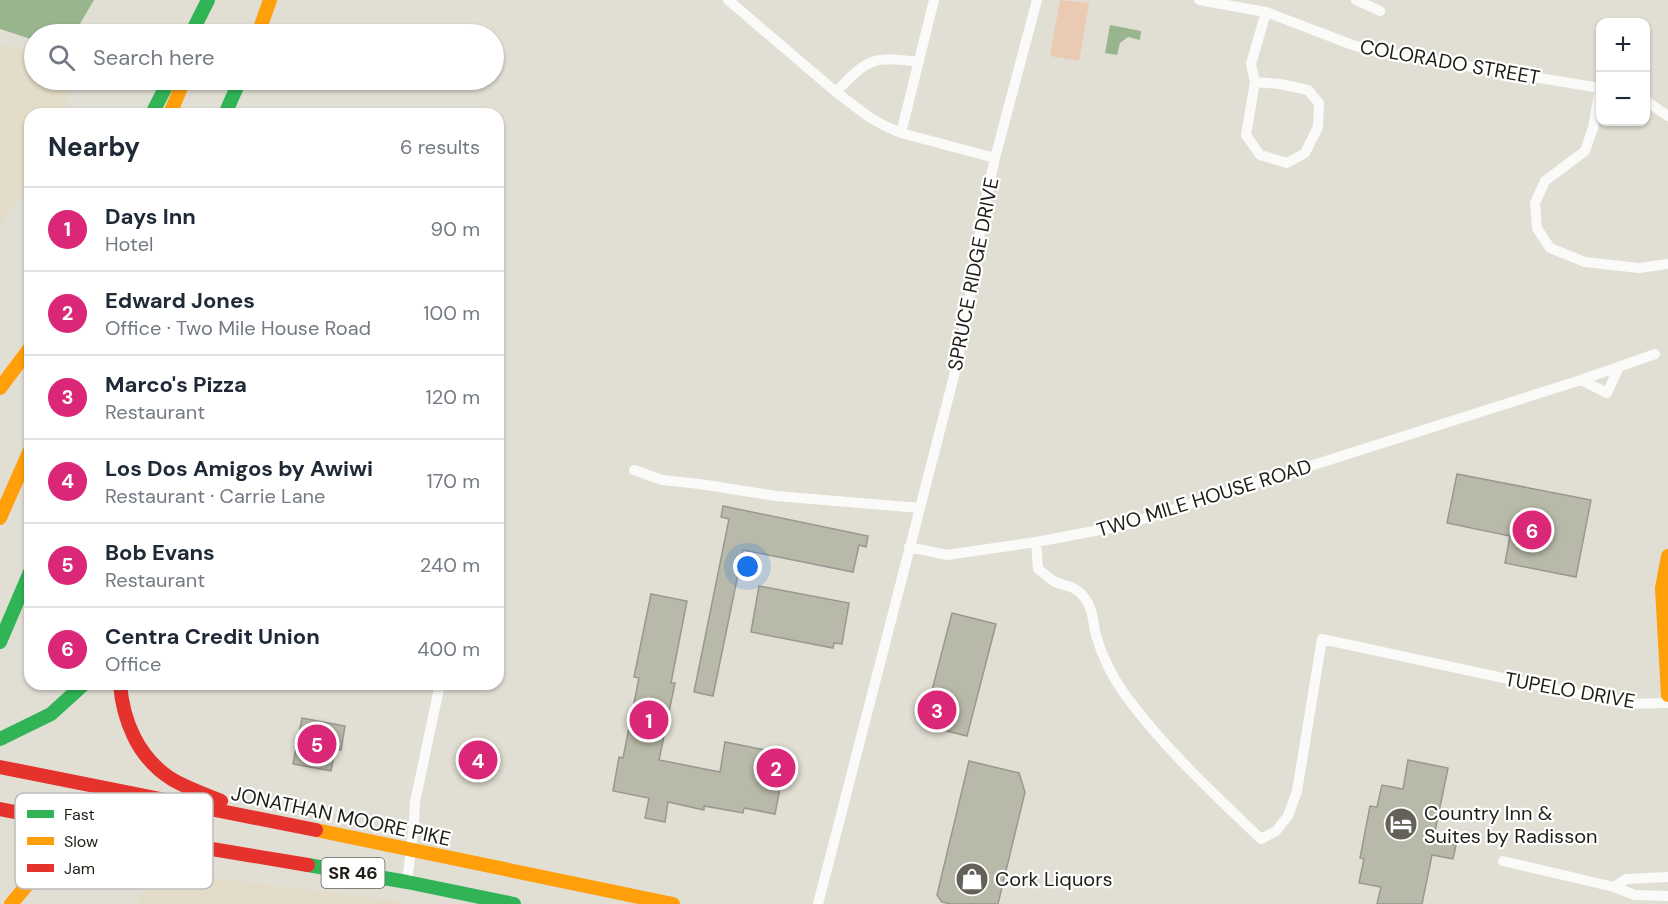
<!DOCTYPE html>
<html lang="en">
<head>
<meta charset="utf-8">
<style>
  body { margin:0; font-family:"DM Sans",sans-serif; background:#f6f6f7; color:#1f2937 }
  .controls { position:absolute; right:18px; top:18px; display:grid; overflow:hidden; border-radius:12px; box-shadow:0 2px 4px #0004 }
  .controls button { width:54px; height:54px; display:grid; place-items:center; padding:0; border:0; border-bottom:2px solid #e0e1e3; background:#fff; color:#1f2937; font:30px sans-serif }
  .you { position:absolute; left:748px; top:567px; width:21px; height:21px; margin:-15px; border:4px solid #fff; border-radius:50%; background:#1a73e8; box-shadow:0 0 0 9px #1a73e833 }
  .badge { display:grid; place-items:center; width:39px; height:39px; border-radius:50%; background:#db2777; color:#fff; font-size:20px; font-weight:700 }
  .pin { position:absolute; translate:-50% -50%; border:3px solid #fff; box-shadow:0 2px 6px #0006 }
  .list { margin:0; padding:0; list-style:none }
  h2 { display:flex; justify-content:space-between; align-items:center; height:78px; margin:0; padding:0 24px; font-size:26px }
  h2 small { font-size:20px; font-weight:400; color:#747a83 }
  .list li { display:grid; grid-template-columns:39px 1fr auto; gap:18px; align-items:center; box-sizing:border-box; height:84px; padding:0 24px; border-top:2px solid #e0e1e3 }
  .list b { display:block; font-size:22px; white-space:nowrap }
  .list p { margin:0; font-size:20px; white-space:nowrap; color:#747a83 }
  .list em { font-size:20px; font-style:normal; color:#747a83 }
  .icon { flex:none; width:33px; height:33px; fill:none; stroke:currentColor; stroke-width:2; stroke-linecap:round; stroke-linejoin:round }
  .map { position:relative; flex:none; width:1668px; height:904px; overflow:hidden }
  .search { position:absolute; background:#fff; box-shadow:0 2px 4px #0004; left:24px; top:24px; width:480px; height:66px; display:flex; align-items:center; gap:15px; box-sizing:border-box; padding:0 21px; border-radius:33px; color:#747a83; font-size:22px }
  .panel { position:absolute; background:#fff; box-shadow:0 2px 4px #0004; left:24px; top:108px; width:480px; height:582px; border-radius:18px }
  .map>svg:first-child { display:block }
</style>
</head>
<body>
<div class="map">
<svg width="1668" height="904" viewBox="0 0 1668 904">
  <rect width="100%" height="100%" fill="#e1ded4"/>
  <path fill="#e2dcc8" d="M0 44 34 51V80H75L62 114H30V182L0 227Z
    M156 871 411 903 417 904H137Z"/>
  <path fill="#ebcab3" d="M1060 0 1089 3 1079 61 1050 56Z"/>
  <path fill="#98b58e" d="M0 0H94L74 34H34V40L0 29Z
    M1110 25 1141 31 1140 40 1128 37 1120 43 1117 55 1105 53Z"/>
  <path fill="#b8b9a8" stroke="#989890" stroke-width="1.5" d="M1457 474 1591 500 1576 577 1505 563 1510 536 1447 523Z
    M723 506 868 536 866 547 859 545 853 572 743 550 713 696 694 692 729 519 721 517Z
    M759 586 849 603 842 644 834 643 833 648 751 632Z
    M651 594 687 601 671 683H675L659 760 720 772 725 742 791 755 787 779 782 778 775 814 744 808 743 813 704 806V810L668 802 665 822 645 818 649 798 613 791 619 757 623 758 639 678 634 677Z
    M952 613 996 624 967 736 923 725Z
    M302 718 345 726 341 750 335 749 331 771 293 764Z
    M1408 760 1448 768 1433 841 1456 845 1453 859 1432 855 1422 904H1377L1381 887 1359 883 1364 859 1360 858 1370 806 1377 807 1382 785 1403 789Z
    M969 761 1019 773 1025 792 998 904H952L942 902 937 895Z"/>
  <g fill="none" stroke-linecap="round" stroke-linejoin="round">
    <path stroke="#fafaf9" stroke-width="10" d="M728 0 836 92 869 117 885 126 901 133 995 158
      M1199 0 1266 12 1350 44 1369 50 1600 88 1593 128 1585 151 1545 181 1535 203 1537 228 1550 248 1585 262 1639 268 1668 264
      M1356 0 1380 11
      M1255 82 1280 84 1308 90 1319 103 1318 127 1305 153 1287 163 1260 155 1246 135 1255 82 1251 64 1266 12
      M836 92C868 58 873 56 919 62
      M1646 101 1668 116
      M901 133 934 0
      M1581 380 1607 393 1619 367
      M634 470 662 480 700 484 776 496 920 508
      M1036 542 1038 569C1043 572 1047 577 1052 580 1064 588 1071 582 1084 597 1094 610 1092 620 1096 635 1102 657 1113 678 1126 696 1165 749 1214 794 1261 839L1276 831 1288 816 1297 791 1322 639 1625 704 1668 703
      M909 547 947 555 1036 542 1121 526 1581 380 1655 354
      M1503 861 1614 887 1635 895 1668 896
      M407 882 414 824 415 802 440 684
      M1614 887 1626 879 1668 877
      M818 904 954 376 965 325 984 207 995 158 1037 0"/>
    <path stroke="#30b455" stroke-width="14" d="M191 34 208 0
      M152 114 169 80
      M225 114 240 80
      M0 642 30 572
      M0 739 51 714 84 684
      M308 865 407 882 514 904"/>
    <path stroke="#ff9f0a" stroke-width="14" d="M258 34 270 0
      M170 114 184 80
      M0 388 30 348
      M0 518 30 450
      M1668 556 1662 588 1668 695
      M316 830 673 904
      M11 904C31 881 51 851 83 846 100 843 118 845 135 844"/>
    <path stroke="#e5322d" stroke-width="14" d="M120 684C123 721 138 757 170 778 186 788 204 794 221 801
      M0 767 316 830
      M0 809 176 843 308 865"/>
  </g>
  <defs>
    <g id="hotel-disc" transform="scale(1.725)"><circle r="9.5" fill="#636158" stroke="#fff"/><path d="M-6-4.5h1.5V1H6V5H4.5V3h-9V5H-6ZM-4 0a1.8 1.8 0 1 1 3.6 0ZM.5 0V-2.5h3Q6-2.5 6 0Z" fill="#fff"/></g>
    <g id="shop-disc" transform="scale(1.725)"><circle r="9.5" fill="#636158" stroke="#fff"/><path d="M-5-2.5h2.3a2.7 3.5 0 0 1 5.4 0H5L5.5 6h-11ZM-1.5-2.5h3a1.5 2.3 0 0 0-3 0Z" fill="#fff"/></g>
  </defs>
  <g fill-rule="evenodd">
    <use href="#hotel-disc" x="1401" y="824"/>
    <use href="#shop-disc" x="972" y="879"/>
  </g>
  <g text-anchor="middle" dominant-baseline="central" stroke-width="4.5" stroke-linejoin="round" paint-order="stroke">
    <rect fill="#fff" stroke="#62625c" stroke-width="1.5" x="321.5" y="858" width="63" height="30" rx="4.5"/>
    <g font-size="18" font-weight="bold" fill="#1f1e16">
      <text x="353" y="873">SR 46</text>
    </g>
    <g font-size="20" fill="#1f1e16" stroke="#fff">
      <text transform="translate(1450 62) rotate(10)">COLORADO STREET</text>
      <text transform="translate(973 274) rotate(-79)">SPRUCE RIDGE DRIVE</text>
      <text transform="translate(1204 498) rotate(-17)">TWO MILE HOUSE ROAD</text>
      <text transform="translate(1570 690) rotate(10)">TUPELO DRIVE</text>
      <text transform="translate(341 816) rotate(12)">JONATHAN MOORE PIKE</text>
    </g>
    <g font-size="20" fill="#1f1e16" stroke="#fff" text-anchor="start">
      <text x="1424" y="813">Country Inn &amp;<tspan x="1424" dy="23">Suites by Radisson</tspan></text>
      <text x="995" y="879">Cork Liquors</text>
    </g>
  </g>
  <rect x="15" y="793" width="198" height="96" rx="9" fill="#fff" stroke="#bcbcb9" stroke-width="1.5"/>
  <rect x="27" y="810" width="27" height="8" fill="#30b455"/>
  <rect x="27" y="837" width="27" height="8" fill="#ff9f0a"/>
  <rect x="27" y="864" width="27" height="8" fill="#e5322d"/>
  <g font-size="16" fill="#1f1e16">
    <text x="64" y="820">Fast</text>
    <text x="64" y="847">Slow</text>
    <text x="64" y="874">Jam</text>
  </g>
</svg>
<div class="controls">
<button>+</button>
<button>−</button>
</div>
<div class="you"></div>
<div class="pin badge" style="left:649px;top:720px">1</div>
<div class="pin badge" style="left:776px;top:768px">2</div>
<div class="pin badge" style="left:937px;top:710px">3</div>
<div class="pin badge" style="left:478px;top:760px">4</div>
<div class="pin badge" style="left:317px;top:744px">5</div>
<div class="pin badge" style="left:1532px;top:530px">6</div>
<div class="search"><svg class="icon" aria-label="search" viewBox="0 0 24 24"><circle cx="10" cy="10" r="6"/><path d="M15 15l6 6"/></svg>Search here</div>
<section class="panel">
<h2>Nearby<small>6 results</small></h2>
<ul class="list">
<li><span class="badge">1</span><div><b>Days Inn</b><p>Hotel</p></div><em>90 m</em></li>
<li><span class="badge">2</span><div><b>Edward Jones</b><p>Office · Two Mile House Road</p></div><em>100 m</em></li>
<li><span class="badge">3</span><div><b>Marco's Pizza</b><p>Restaurant</p></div><em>120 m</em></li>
<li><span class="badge">4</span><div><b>Los Dos Amigos by Awiwi</b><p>Restaurant · Carrie Lane</p></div><em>170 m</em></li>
<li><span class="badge">5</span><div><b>Bob Evans</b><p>Restaurant</p></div><em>240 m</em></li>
<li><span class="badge">6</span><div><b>Centra Credit Union</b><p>Office</p></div><em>400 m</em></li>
</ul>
</section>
</div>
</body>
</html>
